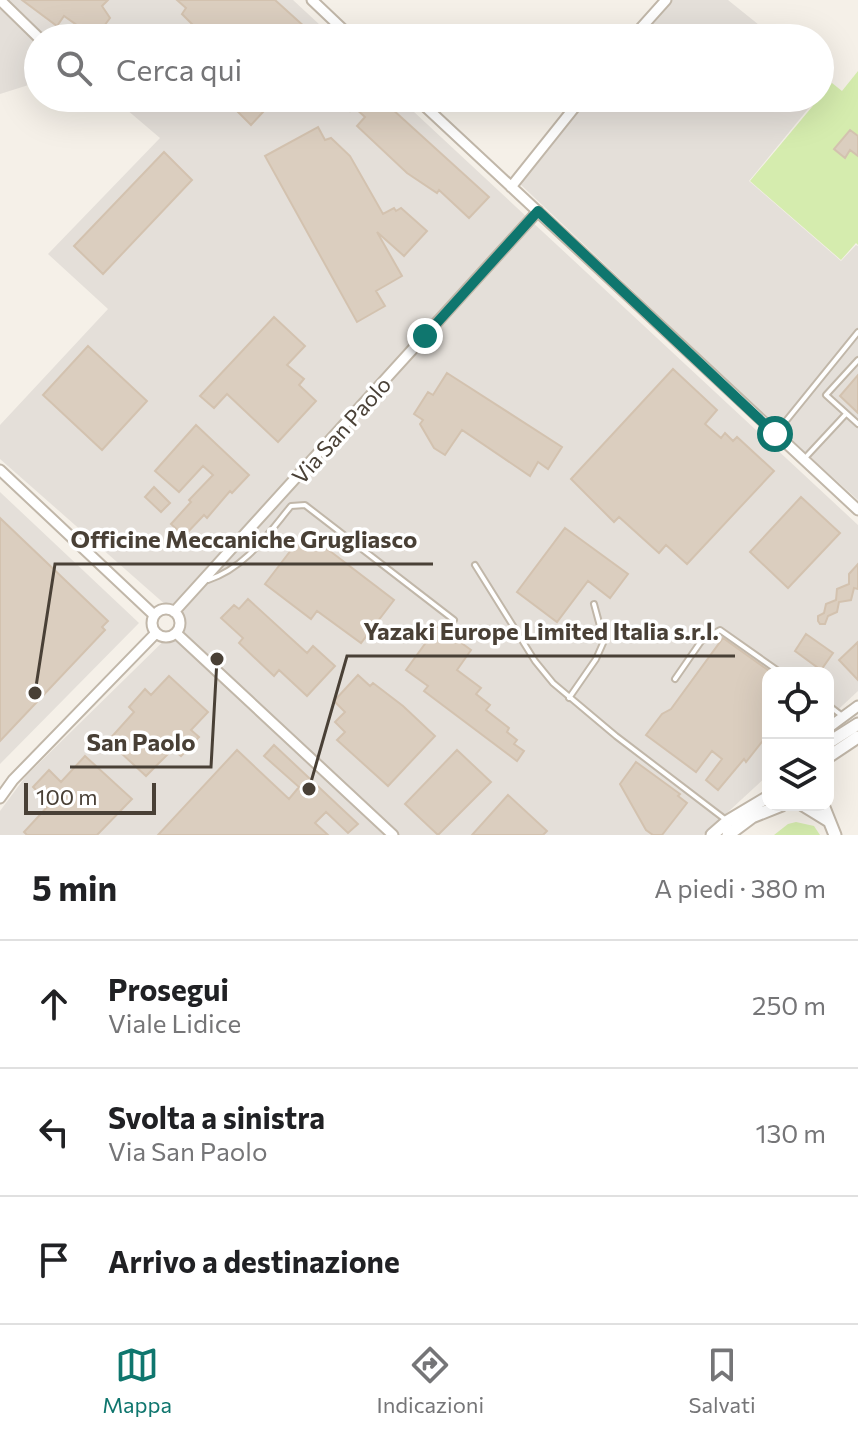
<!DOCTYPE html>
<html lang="it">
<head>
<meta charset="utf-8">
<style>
  body { margin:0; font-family:Commissioner,sans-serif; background:#f2f2f2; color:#202124 }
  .controls { position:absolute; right:24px; bottom:24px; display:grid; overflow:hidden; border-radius:16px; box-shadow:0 8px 32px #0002 }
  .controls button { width:72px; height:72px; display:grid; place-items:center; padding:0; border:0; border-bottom:2px solid #e0e0e0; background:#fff; color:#202124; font:40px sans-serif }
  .scale { position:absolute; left:24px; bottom:20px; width:132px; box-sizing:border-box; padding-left:8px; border:4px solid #494036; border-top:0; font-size:22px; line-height:28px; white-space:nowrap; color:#494036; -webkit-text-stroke:6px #fff; paint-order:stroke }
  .stop { position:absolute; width:24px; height:24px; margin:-18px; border:6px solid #0f766e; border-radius:50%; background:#fff }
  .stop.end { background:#0f766e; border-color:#fff; box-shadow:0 2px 8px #0008 }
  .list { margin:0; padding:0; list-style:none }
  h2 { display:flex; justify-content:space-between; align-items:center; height:104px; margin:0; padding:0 32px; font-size:34px }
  h2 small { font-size:26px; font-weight:400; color:#757577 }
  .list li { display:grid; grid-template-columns:52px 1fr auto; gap:24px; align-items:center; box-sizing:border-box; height:128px; padding:0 32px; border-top:2px solid #e0e0e0 }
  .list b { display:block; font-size:30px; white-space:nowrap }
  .list p { margin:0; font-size:26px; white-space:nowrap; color:#757577 }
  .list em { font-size:26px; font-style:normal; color:#757577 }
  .icon { flex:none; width:44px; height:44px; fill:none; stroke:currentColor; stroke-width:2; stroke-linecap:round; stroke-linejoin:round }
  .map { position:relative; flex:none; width:858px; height:835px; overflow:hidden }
  .search { position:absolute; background:#fff; box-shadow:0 8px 32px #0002; left:24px; right:24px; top:24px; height:88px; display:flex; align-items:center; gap:20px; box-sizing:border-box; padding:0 28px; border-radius:44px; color:#757577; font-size:30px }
  .sheet { height:488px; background:#fff }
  nav { display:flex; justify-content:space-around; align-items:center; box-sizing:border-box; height:112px; border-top:2px solid #e0e0e0; background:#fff; font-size:22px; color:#757577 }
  nav a { display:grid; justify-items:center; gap:4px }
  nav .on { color:#0f766e }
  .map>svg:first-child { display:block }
</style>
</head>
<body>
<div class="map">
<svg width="858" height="835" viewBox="0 0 858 835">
  <rect width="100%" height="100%" fill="#f5f0e8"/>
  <path fill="#e4dfd9" d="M0 0H293L334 38H38V82L0 94Z
    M672 0H728L775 38H639Z
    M113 98H399L858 525V691L828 719V673H768V775L703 835H0V811L26 776 184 621 0 459V425L108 309 48 254 160 138Z
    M588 98H817L749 181 841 261 856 245 858 246V500L782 432 519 183Z
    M0 492 139 623 0 764Z"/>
  <path fill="#d5ecae" d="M858 71V245L856 243 841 260 750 181 832 83 842 91Z
    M796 822 814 826 820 835H774L788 824Z"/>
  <path fill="#dbcebf" stroke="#d3c2af" stroke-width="2" d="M22 0H108L102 6 110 18 95 38 64 16 57 26Z
    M177 0H275L317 38H197L193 34 197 29 182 14 186 8Z
    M234 98H276L251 125 235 109 240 103Z
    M336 98H380L489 197 469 218 439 190 437 193 407 173 357 126 365 117 354 107 350 111Z
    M318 127 325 140 331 138 350 156 383 214 394 208 396 211 401 208 427 231 404 256 377 232 402 276 376 291 385 306 357 322 265 156Z
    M850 130 858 136V156L850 150 845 158 834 149Z
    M164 152 192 180 103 274 74 246Z
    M274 317 305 346 287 365 304 379 299 385 316 401 278 442 227 394 214 408 200 396Z
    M88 346 147 401 102 450 43 395Z
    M673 369 717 410 705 424 721 438 725 433 733 441 737 437 774 471 687 564 666 545 659 553 619 517 614 522 571 479Z
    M447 373 562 447 548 469 538 462 530 476 462 430 445 455 434 448 420 424 423 420 414 414 428 392 433 395Z
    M858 375V413L840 396Z
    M196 425 249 475 232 493 230 491 207 518 204 515 184 536 171 524 191 502 189 500 213 475 203 466 179 492 155 471Z
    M154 487 170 503 161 512 145 497Z
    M801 497 840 533 788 588 750 552Z
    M0 518 108 621 102 627 105 630 0 741Z
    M565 528 628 574 610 598 588 581 557 622 517 592Z
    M305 532 394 600 361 643 317 611 311 619 265 584Z
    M858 564V589L854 588 851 600 839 602 837 612 828 616 825 624H820L818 621V616L824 613 826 604 836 600 837 589 849 584V574Z
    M248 599 307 653 313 646 335 666 307 696 279 670 274 676 239 643 243 638 221 618 234 605 239 609Z
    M438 626 471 650 457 670 481 688 476 694 490 705 486 710 509 728 507 732 517 740 514 744 524 751 517 761 424 691 428 686 406 670Z
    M806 634 833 653 821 670 795 651Z
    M723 638 768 670V734L746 762 744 759 718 790 706 780 722 759 712 751 696 772 646 735 662 714 671 709Z
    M858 642V680L839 660Z
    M358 675 370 686 373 683 403 706 435 736 388 786 337 740 345 732 335 722 345 712 334 701Z
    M169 676 208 712 191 730 199 737 181 756 173 749 146 776 108 741 134 712 129 707 145 689 151 695Z
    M274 745 358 824 348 833 326 812 315 823 328 835H158L237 750 289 799 299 787 264 756Z
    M457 750 491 782 438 835 405 804Z
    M85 756 132 799 97 835H27L24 832 50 804 33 787 49 770 61 782Z
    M636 762 680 794 678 796 687 803 662 835H653L646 830 620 784Z
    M508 795 547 831 543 835H472Z"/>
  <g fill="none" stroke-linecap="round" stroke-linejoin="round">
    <g stroke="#c1b7a9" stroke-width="8">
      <path id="service" d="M858 360 826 395 858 424
        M777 432 858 332
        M805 458 845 415
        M475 565 535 661 553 683 616 736 726 820
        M208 580C245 568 267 535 291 506L305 505 454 620
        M675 679 702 640 720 630 781 673
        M569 698 596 659 604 641 594 604
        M828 705 841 715"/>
    </g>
    <g stroke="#c1b7a9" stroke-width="13">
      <path id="minor" d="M0 0 39 38
        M312 0 352 38
        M632 38 666 0
        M416 98 858 510
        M511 187 582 98
        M0 470 154 615
        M152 623a14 14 0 1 1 28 0a14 14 0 1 1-28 0Z
        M174 612 538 211
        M176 633 393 835
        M828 728 858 706
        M0 798 13 780 156 633"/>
    </g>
    <g stroke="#c1b7a9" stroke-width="15">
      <path id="tertiary" d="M828 743 858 724
        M828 757 858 737
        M803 805 829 821
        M823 805 835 835
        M712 835 728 821 768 797
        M728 835 752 817 782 805"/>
    </g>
    <use href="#service" stroke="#fff" stroke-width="4"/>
    <use href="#minor" stroke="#fff" stroke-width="9"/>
    <use href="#tertiary" stroke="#fff" stroke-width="11"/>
  </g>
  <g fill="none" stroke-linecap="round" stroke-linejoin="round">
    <path stroke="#0f766e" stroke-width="10" d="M425 336 538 211 775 434"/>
  </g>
  <g text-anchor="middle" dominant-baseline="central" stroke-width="7" stroke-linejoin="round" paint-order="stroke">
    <g font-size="22" fill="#494036" stroke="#fff">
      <text transform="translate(341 430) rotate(-48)">Via San Paolo</text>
    </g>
  </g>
  <path fill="none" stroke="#494036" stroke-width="3" d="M35 693L55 564H433M309 789L347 656H735M217 659L211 767H70"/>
  <g fill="#494036" stroke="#fff" stroke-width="3">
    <circle cx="35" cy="693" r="8"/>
    <circle cx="309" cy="789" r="8"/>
    <circle cx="217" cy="659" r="8"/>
  </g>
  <g font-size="24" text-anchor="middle" font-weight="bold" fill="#494036" stroke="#fff" stroke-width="7" stroke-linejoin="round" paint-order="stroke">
    <text x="244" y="548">Officine Meccaniche Grugliasco</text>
    <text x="541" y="640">Yazaki Europe Limited Italia s.r.l.</text>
    <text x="141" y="751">San Paolo</text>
  </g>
</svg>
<div class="controls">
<button><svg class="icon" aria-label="locate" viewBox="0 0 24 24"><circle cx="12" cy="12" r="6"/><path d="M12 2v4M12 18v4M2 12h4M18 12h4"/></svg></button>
<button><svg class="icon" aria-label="layers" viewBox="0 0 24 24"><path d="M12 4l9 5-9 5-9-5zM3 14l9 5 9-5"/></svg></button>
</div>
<div class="scale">100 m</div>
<div class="stop" style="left:775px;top:434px"></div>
<div class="stop end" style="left:425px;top:336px"></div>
<div class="search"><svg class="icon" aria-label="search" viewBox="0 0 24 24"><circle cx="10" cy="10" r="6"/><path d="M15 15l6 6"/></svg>Cerca qui</div>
</div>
<section class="sheet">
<h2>5 min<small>A piedi · 380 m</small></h2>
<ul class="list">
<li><svg class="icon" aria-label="ahead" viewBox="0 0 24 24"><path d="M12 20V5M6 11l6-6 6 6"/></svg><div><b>Prosegui</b><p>Viale Lidice</p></div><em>250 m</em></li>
<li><svg class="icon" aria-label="left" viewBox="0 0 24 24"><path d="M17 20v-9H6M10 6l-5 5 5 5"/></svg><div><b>Svolta a sinistra</b><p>Via San Paolo</p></div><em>130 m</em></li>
<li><svg class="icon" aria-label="arrive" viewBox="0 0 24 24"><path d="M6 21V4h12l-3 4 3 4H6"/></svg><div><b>Arrivo a destinazione</b></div></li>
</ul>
</section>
<nav>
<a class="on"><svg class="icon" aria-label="map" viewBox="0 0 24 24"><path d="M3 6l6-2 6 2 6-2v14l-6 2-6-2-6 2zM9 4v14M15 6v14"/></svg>Mappa</a>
<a><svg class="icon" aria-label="directions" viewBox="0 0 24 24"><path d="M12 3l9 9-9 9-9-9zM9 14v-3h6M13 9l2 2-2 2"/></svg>Indicazioni</a>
<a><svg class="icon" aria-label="saved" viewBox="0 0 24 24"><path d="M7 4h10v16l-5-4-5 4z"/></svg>Salvati</a>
</nav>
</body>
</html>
